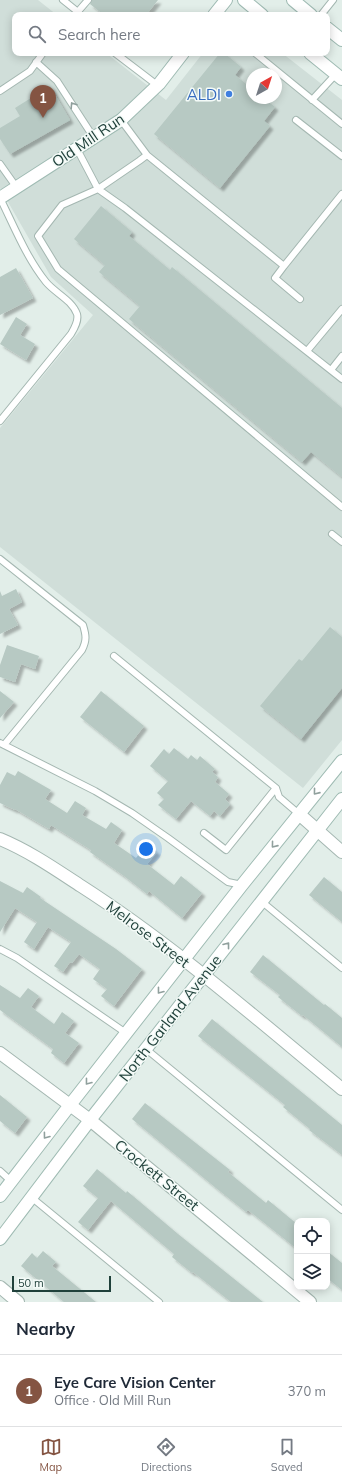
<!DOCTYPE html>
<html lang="en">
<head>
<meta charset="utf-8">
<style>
  body { margin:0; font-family:Mulish,sans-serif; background:#f2f2f3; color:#1f2937 }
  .controls { position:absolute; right:12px; bottom:12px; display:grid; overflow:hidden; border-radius:8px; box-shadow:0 2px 10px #0003 }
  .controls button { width:36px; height:36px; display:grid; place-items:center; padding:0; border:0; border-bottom:1px solid #e0e1e3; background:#fff; color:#1f2937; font:20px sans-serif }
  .compass { position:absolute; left:246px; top:68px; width:36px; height:36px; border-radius:50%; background:#fff; box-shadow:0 2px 10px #0003; rotate:39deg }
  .scale { position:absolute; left:12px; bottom:10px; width:99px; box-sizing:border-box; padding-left:4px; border:2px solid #20413b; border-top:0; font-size:11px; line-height:14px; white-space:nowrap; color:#20413b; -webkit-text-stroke:3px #f3faf7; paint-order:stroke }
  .you { position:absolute; left:146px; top:849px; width:14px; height:14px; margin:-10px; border:3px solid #fff; border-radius:50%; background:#1a73e8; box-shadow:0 0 0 6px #1a73e833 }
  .badge { display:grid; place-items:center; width:26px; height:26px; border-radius:50%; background:#845442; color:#fff; font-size:13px; font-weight:700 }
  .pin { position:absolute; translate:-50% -33px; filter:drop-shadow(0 1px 2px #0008) }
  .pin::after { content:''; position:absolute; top:21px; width:14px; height:12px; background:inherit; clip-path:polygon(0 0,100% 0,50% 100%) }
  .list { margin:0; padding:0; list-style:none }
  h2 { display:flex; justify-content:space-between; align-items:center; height:52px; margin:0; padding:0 16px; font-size:17px }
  h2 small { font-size:13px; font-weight:400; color:#747a83 }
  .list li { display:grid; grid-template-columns:26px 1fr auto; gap:12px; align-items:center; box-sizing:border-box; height:72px; padding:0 16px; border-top:1px solid #e0e1e3 }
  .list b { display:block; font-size:15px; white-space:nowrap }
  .list p { margin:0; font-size:13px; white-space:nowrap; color:#747a83 }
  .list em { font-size:13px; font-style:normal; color:#747a83 }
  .icon { flex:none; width:22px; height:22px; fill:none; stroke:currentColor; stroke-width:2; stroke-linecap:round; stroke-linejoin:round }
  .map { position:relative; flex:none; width:342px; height:1302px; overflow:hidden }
  .search { position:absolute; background:#fff; box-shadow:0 2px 10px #0003; left:12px; right:12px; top:12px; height:44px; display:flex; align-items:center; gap:10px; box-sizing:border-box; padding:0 14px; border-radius:8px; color:#747a83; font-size:15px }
  .sheet { height:124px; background:#fff }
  nav { display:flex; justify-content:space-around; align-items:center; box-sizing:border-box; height:56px; border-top:1px solid #e0e1e3; background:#fff; font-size:11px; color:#747a83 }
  nav a { display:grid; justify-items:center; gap:2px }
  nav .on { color:#845442 }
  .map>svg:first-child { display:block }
</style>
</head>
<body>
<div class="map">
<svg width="342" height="1302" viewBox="0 0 342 1302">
  <defs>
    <filter id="shadow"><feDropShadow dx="3.5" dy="3.5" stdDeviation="1" flood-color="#0004"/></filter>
  </defs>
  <rect width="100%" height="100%" fill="#e2eee9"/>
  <path fill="#d0ded9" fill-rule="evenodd" d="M0 0H38L57 15H15V53H106L166 100 203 53H282L342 100V740L303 788 0 547V428L93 315 51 277 0 188ZM252 74H276V98H252Z"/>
  <path fill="#b7c9c3" filter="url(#shadow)" d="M92 0H158L146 15H104L90 4Z
    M220 53H224L241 67 235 75 252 89V98H263L275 107 264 121 270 126 220 188 154 134Z
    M50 86 70 120 10 154 0 139V128L20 116 15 108Z
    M101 206 132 232 129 236 170 270 172 267 342 408V477L311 452 302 462 129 319 140 306 99 272 105 265 74 239Z
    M16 268 33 298 0 315V277Z
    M16 317 27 324 20 335 35 344 26 360 0 344Z
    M16 589 22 602 9 609 18 625 0 634V591L2 596Z
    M330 627 342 637V688L301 739 260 706 299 659 302 661Z
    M7 645 39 656 35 669 21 664 15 682 0 677V665Z
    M0 691 14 702 0 718Z
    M101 691 144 726 124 752 80 717Z
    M174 748 188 759 191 755 197 760 200 756 215 769 212 772 218 777 215 782 229 794 225 799 230 804 220 816 214 811 210 816 191 801 176 819 158 805 164 799 157 793 168 781 150 766 164 749 169 754Z
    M18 771 51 790 45 799 67 813 75 801 86 808 82 815 106 829 111 822 122 830 114 843 136 858 147 844 157 852 147 864 174 885 181 876 202 893 182 918 149 891 147 894 124 876 90 852 91 850 51 825 49 829 15 809V810L0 803V785L7 772 15 776Z
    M324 877 342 892V922L309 895Z
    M0 881 23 893 27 887 41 897 40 898 116 949 142 969 114 1006 101 996 107 989 93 979 100 969 79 954 72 963 70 962 63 972 54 966 71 942 48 927 34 949 24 942 37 922 15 908 0 932Z
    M263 955 324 1005 325 1004 342 1018V1047L303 1015 302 1016 278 997 280 995 250 972Z
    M0 985 20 998 28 988 39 996 31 1007 54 1024 62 1012 74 1021 65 1033 79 1043 64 1063 51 1053 53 1049 0 1010Z
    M212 1019 342 1125V1155L309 1130 310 1129 283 1107 285 1105 198 1036Z
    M0 1095 27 1117 15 1133 0 1121Z
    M145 1103 230 1170 228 1172 266 1203 268 1200 297 1224V1249L248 1210 246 1212 216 1188 132 1119Z
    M97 1169 126 1193 127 1191 178 1234 263 1302H231L193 1272 192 1273 172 1257 174 1254 111 1201 88 1230 78 1222 98 1198 83 1186Z
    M43 1251 56 1262 52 1266 96 1302H64L21 1266 32 1253 37 1258Z
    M327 1251 342 1263V1290L327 1278Z"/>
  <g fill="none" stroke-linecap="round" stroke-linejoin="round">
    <g stroke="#a4b7b1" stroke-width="8">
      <path id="lane" d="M63 0 78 12
        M75 15 88 0
        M321 15 333 0
        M115 53 157 85
        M255 53 342 124
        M36 62 57 81 94 138
        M0 91 30 71 43 53
        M312 100 336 74
        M121 120 147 155 284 266 342 194
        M296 120 342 156
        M77 149 98 189 62 205 38 236 58 269 342 507
        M147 155 139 161 98 189 125 208 342 379
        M0 164 17 188
        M284 266 275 278 300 299
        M307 351 342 309
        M331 370 342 356
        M0 421 71 334C74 329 79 321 77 314 72 300 55 293 46 282 26 257 14 226 0 198
        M332 534 342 542
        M0 559 83 625C86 635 87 640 82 650L4 745
        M114 656 276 788 279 797 299 814
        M0 743 95 791 132 813 168 838 228 882 242 885
        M204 833 226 850 276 788
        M261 901 342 968
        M0 949 17 958 126 1033
        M146 1049 342 1210
        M0 1171 11 1181
        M31 1197 159 1302"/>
    </g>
    <g stroke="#a4b7b1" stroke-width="14">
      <path id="street" d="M299 814 342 852
        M0 839C29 851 55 869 81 886 173 945 258 1020 342 1089
        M0 1053 90 1120 310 1302
        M0 1287 18 1302"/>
    </g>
    <g stroke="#9fbbb3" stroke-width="14">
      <path id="secondary" d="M244 0 262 15
        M293 0 311 15
        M214 15 226 0
        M327 28 342 40
        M310 53 342 79
        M0 198 121 120 159 84 183 53
        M0 1196 70 1105 242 885 342 761
        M0 1239 90 1120 342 799"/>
    </g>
    <use href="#lane" stroke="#fff" stroke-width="6"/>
    <use href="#street" stroke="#fff" stroke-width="12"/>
    <use href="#secondary" stroke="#fff" stroke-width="12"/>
  </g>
  <defs><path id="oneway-chevron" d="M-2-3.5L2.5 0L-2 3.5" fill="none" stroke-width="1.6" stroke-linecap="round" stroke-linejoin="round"/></defs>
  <g stroke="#90a09d">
    <use href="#oneway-chevron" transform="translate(73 105) rotate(-123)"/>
    <use href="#oneway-chevron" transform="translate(316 792) rotate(129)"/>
    <use href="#oneway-chevron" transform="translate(274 845) rotate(129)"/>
    <use href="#oneway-chevron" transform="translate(227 945) rotate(-52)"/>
    <use href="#oneway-chevron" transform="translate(160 991) rotate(128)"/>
    <use href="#oneway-chevron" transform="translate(88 1082) rotate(128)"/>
    <use href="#oneway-chevron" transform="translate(46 1136) rotate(127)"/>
  </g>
  <circle fill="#3f7fe0" stroke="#f3faf7" stroke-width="1.5" cx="229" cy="94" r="4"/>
  <g text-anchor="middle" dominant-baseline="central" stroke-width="3" stroke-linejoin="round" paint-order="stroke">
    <g font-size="15" fill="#366cbe" stroke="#f3faf7" text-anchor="end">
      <text x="221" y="94">ALDI</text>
    </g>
    <g font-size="15" fill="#20413b" stroke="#f3faf7">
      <text transform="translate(88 140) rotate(-34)">Old Mill Run</text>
      <text transform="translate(148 934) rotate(37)">Melrose Street</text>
      <text transform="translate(170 1018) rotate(-52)">North Garland Avenue</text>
      <text transform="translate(157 1175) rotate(39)">Crockett Street</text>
    </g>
  </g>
</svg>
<div class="controls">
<button><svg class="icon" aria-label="locate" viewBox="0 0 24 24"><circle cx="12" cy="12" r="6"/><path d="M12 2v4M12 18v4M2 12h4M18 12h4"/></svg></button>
<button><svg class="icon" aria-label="layers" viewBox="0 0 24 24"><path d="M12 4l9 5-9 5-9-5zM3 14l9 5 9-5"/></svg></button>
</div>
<svg class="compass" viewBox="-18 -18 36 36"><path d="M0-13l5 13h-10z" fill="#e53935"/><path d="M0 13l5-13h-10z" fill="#747a83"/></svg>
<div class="scale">50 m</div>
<div class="you"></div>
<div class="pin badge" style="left:43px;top:118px">1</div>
<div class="search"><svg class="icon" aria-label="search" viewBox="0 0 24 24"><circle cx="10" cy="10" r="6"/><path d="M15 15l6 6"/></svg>Search here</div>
</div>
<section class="sheet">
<h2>Nearby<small></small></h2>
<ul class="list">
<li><span class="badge">1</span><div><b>Eye Care Vision Center</b><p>Office · Old Mill Run</p></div><em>370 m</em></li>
</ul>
</section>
<nav>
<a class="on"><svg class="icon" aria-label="map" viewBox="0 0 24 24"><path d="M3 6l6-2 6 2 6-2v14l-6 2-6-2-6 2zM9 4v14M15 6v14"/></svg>Map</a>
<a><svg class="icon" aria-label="directions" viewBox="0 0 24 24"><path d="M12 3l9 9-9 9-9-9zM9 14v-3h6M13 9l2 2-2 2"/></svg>Directions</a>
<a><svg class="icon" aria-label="saved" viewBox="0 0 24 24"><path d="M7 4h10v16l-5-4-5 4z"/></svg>Saved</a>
</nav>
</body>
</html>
